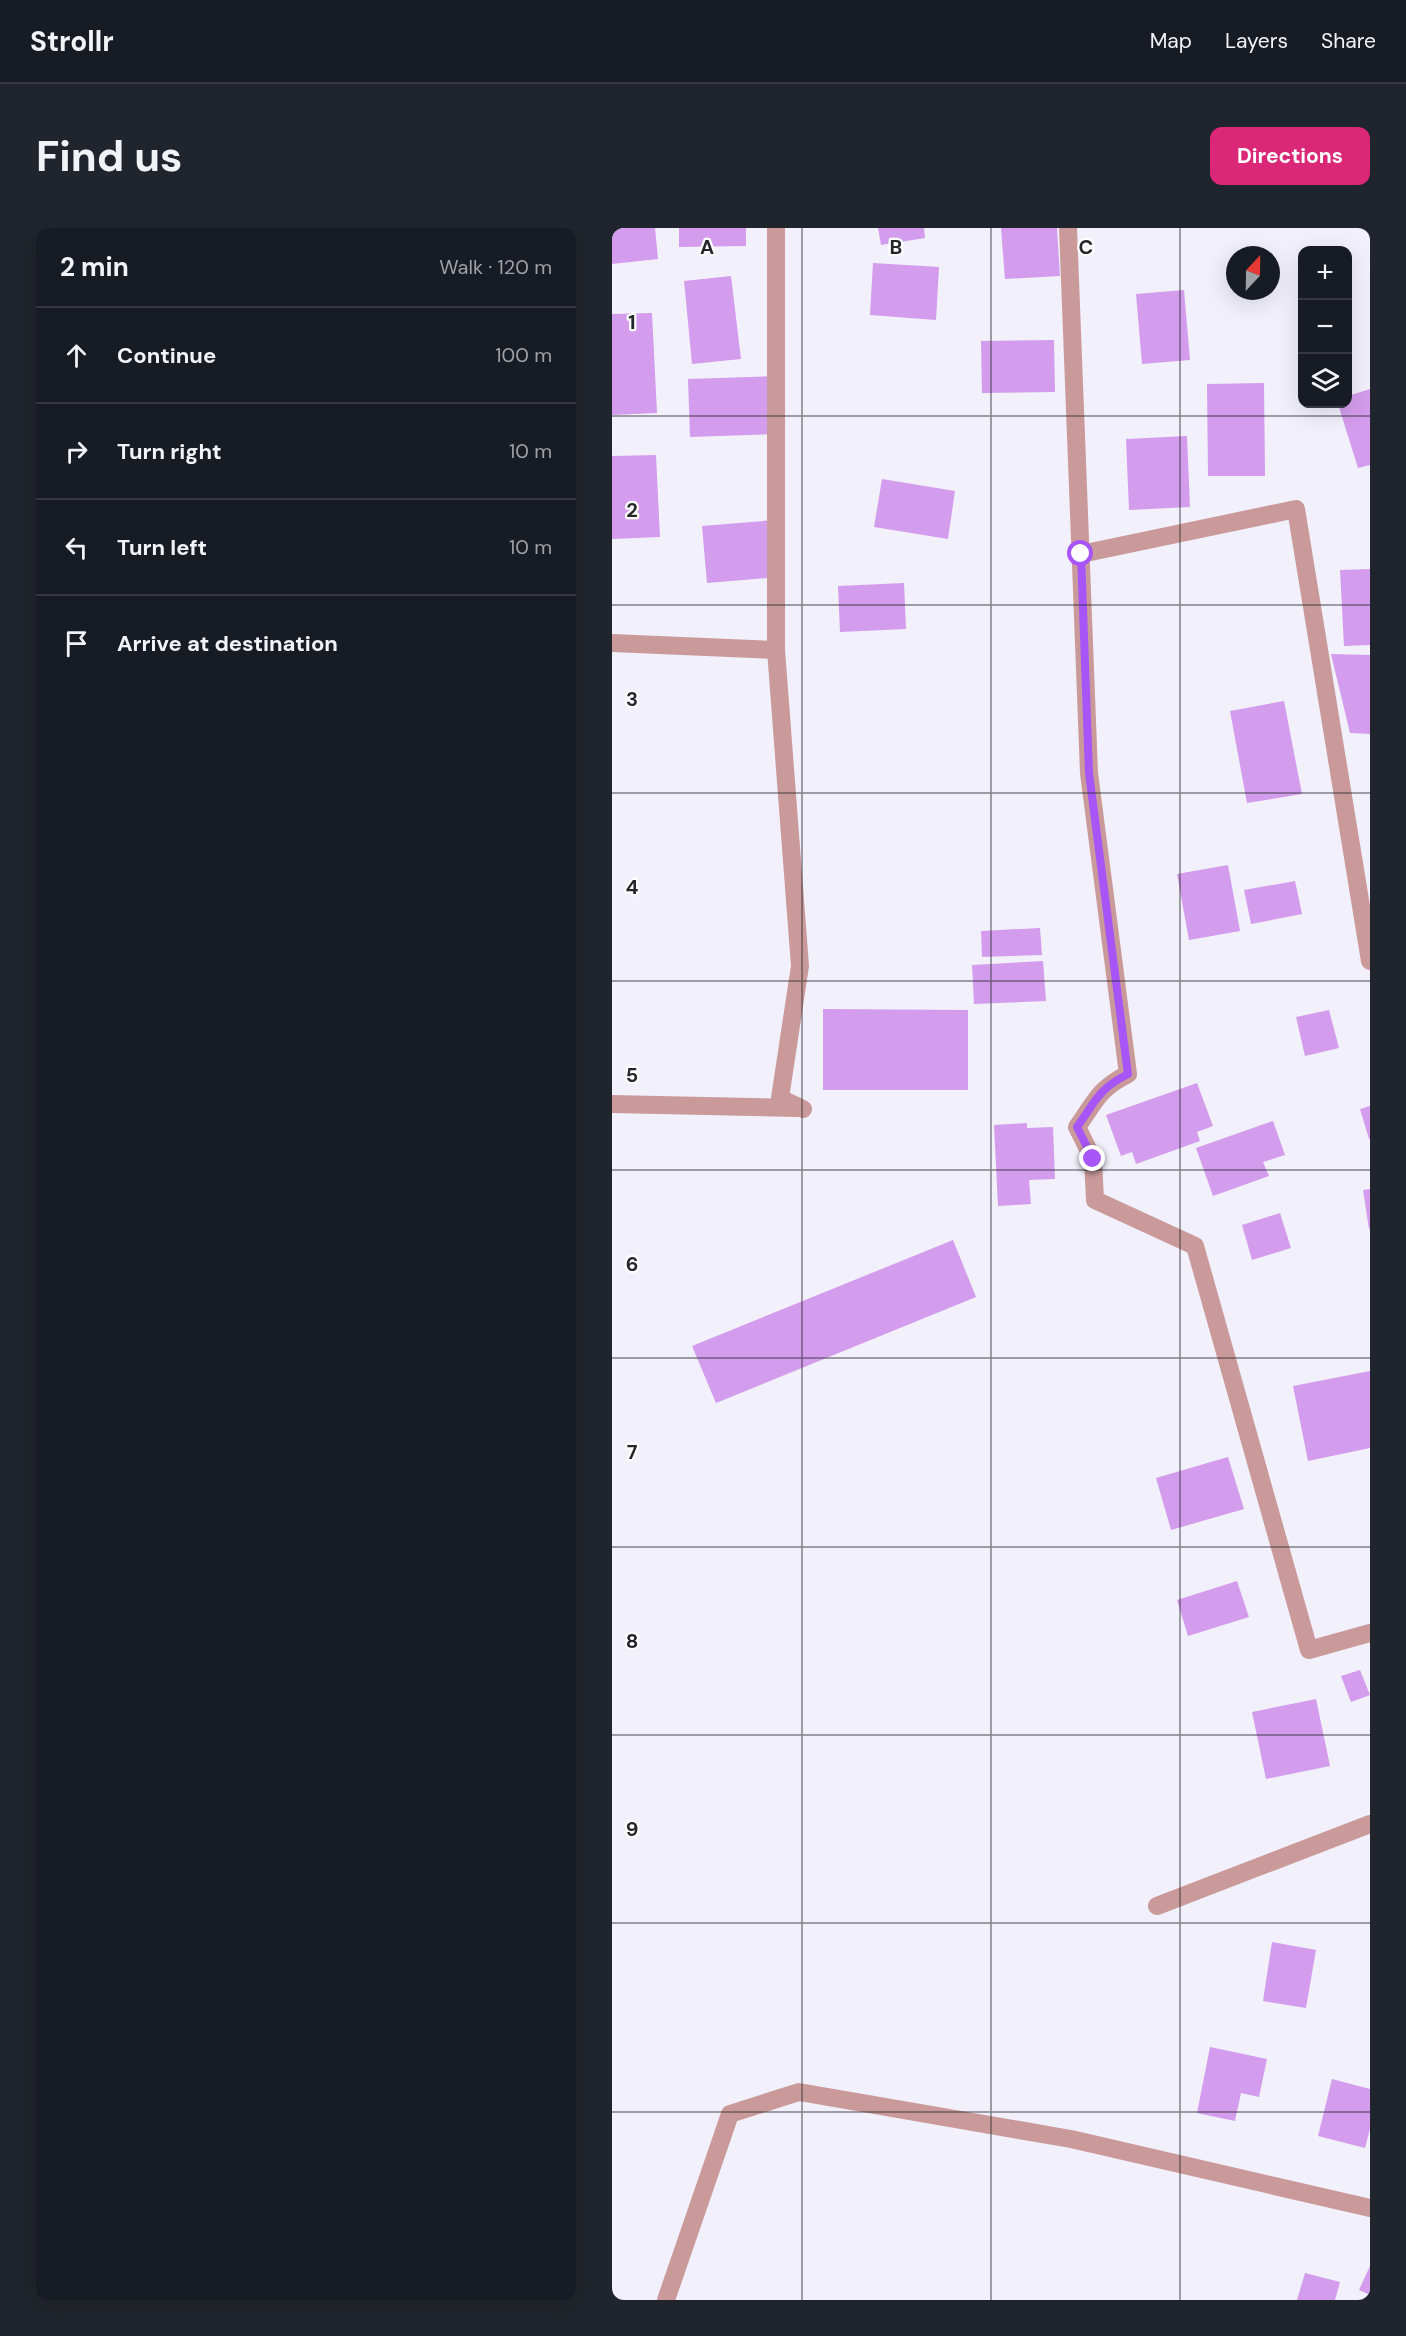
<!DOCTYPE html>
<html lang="en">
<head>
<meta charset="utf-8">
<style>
  body { margin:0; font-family:"DM Sans",sans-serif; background:#20242c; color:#f1f3f6 }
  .controls { position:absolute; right:18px; top:18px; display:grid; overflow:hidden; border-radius:12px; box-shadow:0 6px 24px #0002 }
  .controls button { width:54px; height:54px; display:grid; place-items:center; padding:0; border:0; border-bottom:2px solid #363941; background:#171b24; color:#f1f3f6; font:30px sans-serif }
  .compass { position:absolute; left:614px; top:18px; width:54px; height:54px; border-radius:50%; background:#171b24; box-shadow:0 6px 24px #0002; rotate:22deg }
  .stop { position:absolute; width:18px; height:18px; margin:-14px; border:4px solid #a855f7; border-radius:50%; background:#fff }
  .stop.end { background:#a855f7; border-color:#fff; box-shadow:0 2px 6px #0008 }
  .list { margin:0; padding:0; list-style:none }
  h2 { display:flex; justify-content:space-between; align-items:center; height:78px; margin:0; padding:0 24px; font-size:26px }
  h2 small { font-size:20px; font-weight:400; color:#9ea1a6 }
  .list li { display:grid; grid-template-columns:39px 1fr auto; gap:18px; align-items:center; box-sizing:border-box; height:96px; padding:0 24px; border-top:2px solid #363941 }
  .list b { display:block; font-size:22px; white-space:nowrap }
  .list em { font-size:20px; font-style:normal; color:#9ea1a6 }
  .icon { flex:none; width:33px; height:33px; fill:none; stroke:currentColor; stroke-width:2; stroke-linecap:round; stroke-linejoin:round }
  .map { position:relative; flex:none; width:758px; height:2072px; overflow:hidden; border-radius:12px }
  header { display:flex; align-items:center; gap:36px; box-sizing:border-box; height:84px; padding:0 30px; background:#171b24; border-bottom:2px solid #363941 }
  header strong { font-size:28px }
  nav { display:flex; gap:33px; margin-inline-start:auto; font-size:21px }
  .intro { display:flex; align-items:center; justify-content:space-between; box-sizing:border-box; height:144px; padding:0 36px }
  h1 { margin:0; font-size:42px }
  .button { padding:15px 27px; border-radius:12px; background:#db2777; color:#fff; font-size:21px; font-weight:700 }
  main { display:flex; gap:36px; padding:0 36px }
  aside { flex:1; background:#171b24; border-radius:12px; box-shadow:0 6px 24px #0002 }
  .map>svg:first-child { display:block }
</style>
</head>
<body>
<header>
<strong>Strollr</strong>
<nav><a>Map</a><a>Layers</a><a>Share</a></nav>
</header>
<div class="intro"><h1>Find us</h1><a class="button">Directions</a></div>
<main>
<aside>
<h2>2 min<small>Walk · 120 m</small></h2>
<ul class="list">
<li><svg class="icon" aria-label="ahead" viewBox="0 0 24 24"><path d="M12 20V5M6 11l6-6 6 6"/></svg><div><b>Continue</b></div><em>100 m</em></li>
<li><svg class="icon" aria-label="right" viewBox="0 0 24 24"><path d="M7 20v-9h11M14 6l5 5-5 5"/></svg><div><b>Turn right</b></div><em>10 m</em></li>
<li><svg class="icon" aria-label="left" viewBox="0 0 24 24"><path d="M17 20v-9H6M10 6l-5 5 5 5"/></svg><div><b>Turn left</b></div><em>10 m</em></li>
<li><svg class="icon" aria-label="arrive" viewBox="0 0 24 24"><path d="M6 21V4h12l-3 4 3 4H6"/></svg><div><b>Arrive at destination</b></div></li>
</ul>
</aside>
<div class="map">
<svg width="758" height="2072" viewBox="0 0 758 2072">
  <rect width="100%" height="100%" fill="#f1f0fb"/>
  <path fill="#d39cec" d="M0 0H43L46 31 0 36Z
    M67 0H134V18L67 19Z
    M266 0H312L313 10 269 17Z
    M389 0H445L448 48 393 51Z
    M261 35 327 39 324 92 258 87Z
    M119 48 129 131 80 136 72 53Z
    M572 62 578 132 530 136 524 66Z
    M40 85 45 185 0 187V86Z
    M442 112 443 164 370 165 369 113Z
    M163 148 165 206 78 209 76 151Z
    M652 155 653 248H596L595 156Z
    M758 161V237L746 240 726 176H736V168Z
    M575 208 578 279 517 282 514 211Z
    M44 227 48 309 0 311V228Z
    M270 251 343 263 336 311 262 299Z
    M163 292 168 349 95 355 90 298Z
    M758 341V417L732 418 728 342Z
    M292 355 294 401 228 404 226 358Z
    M719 426 758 427V506L738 505Z
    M672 473 690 566 635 575 618 483Z
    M616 637 628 703 577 712 565 646Z
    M683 653 690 686 639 696 632 662Z
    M428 700 430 727 370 729 369 703Z
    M431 733 434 773 362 776 360 737Z
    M211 781 356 782V862H211Z
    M717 782 727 820 693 828 684 789Z
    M585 855 601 898 585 904 588 913 524 936 520 924 509 928 494 887Z
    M758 878V911H757L748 881Z
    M661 893 673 927 651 934 657 948 601 968 584 920Z
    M415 895V900L441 899 443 951 417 952 419 976 386 978 382 897Z
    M758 961V1001H757L751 962Z
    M668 985 679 1020 640 1032 630 997Z
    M341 1012 364 1069 104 1175 80 1118Z
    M758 1143V1220L696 1233 681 1158Z
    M616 1229 632 1281 559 1302 544 1250Z
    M625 1353 637 1389 576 1408 565 1372Z
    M748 1442 758 1467 739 1474 729 1448Z
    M704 1471 718 1538 654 1551 640 1484Z
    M660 1714 704 1722 694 1780 651 1773Z
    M598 1819 655 1831 647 1869 629 1865 623 1893 585 1885Z
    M720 1851 758 1861V1901L753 1920 706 1908Z
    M758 2038V2067L747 2062Z
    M693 2045 728 2054 723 2072H685Z"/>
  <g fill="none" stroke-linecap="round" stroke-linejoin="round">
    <path stroke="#ca9a9a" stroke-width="18" d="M164 0V422L188 738 168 870 191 881
      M456 0 477 545 516 846C485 862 484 873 465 899L481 931 483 972 583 1018 697 1422 758 1405
      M469 326 684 281 758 733
      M0 415 164 422
      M0 876 184 880
      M545 1678 758 1596
      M54 2072 118 1886 187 1864 459 1911 758 1980"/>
  </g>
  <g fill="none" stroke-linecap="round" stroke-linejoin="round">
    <path stroke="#a855f7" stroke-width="8" d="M469 326 477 545 516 846C485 862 484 873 465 899L481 931"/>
  </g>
  <path fill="none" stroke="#26262a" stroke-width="1.5" stroke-opacity="0.55" d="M190 0V2072M379 0V2072M568 0V2072M0 188H758M0 377H758M0 565H758M0 753H758M0 942H758M0 1130H758M0 1319H758M0 1507H758M0 1695H758M0 1884H758"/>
  <g font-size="20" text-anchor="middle" font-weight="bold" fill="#26262a" stroke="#fefefe" stroke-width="4.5" stroke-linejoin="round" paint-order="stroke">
    <text x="95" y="26">A</text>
    <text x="284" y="26">B</text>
    <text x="474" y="26">C</text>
    <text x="20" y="101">1</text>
    <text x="20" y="289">2</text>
    <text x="20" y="478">3</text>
    <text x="20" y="666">4</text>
    <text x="20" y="854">5</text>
    <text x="20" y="1043">6</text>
    <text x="20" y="1231">7</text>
    <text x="20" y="1420">8</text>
    <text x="20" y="1608">9</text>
  </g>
</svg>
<div class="controls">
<button>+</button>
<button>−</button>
<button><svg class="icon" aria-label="layers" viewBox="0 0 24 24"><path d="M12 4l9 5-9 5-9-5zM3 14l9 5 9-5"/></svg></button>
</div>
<svg class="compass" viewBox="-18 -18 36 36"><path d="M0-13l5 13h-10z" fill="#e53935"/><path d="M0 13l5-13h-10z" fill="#9ea1a6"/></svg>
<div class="stop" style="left:469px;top:326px"></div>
<div class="stop end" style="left:481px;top:931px"></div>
</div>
</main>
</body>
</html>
